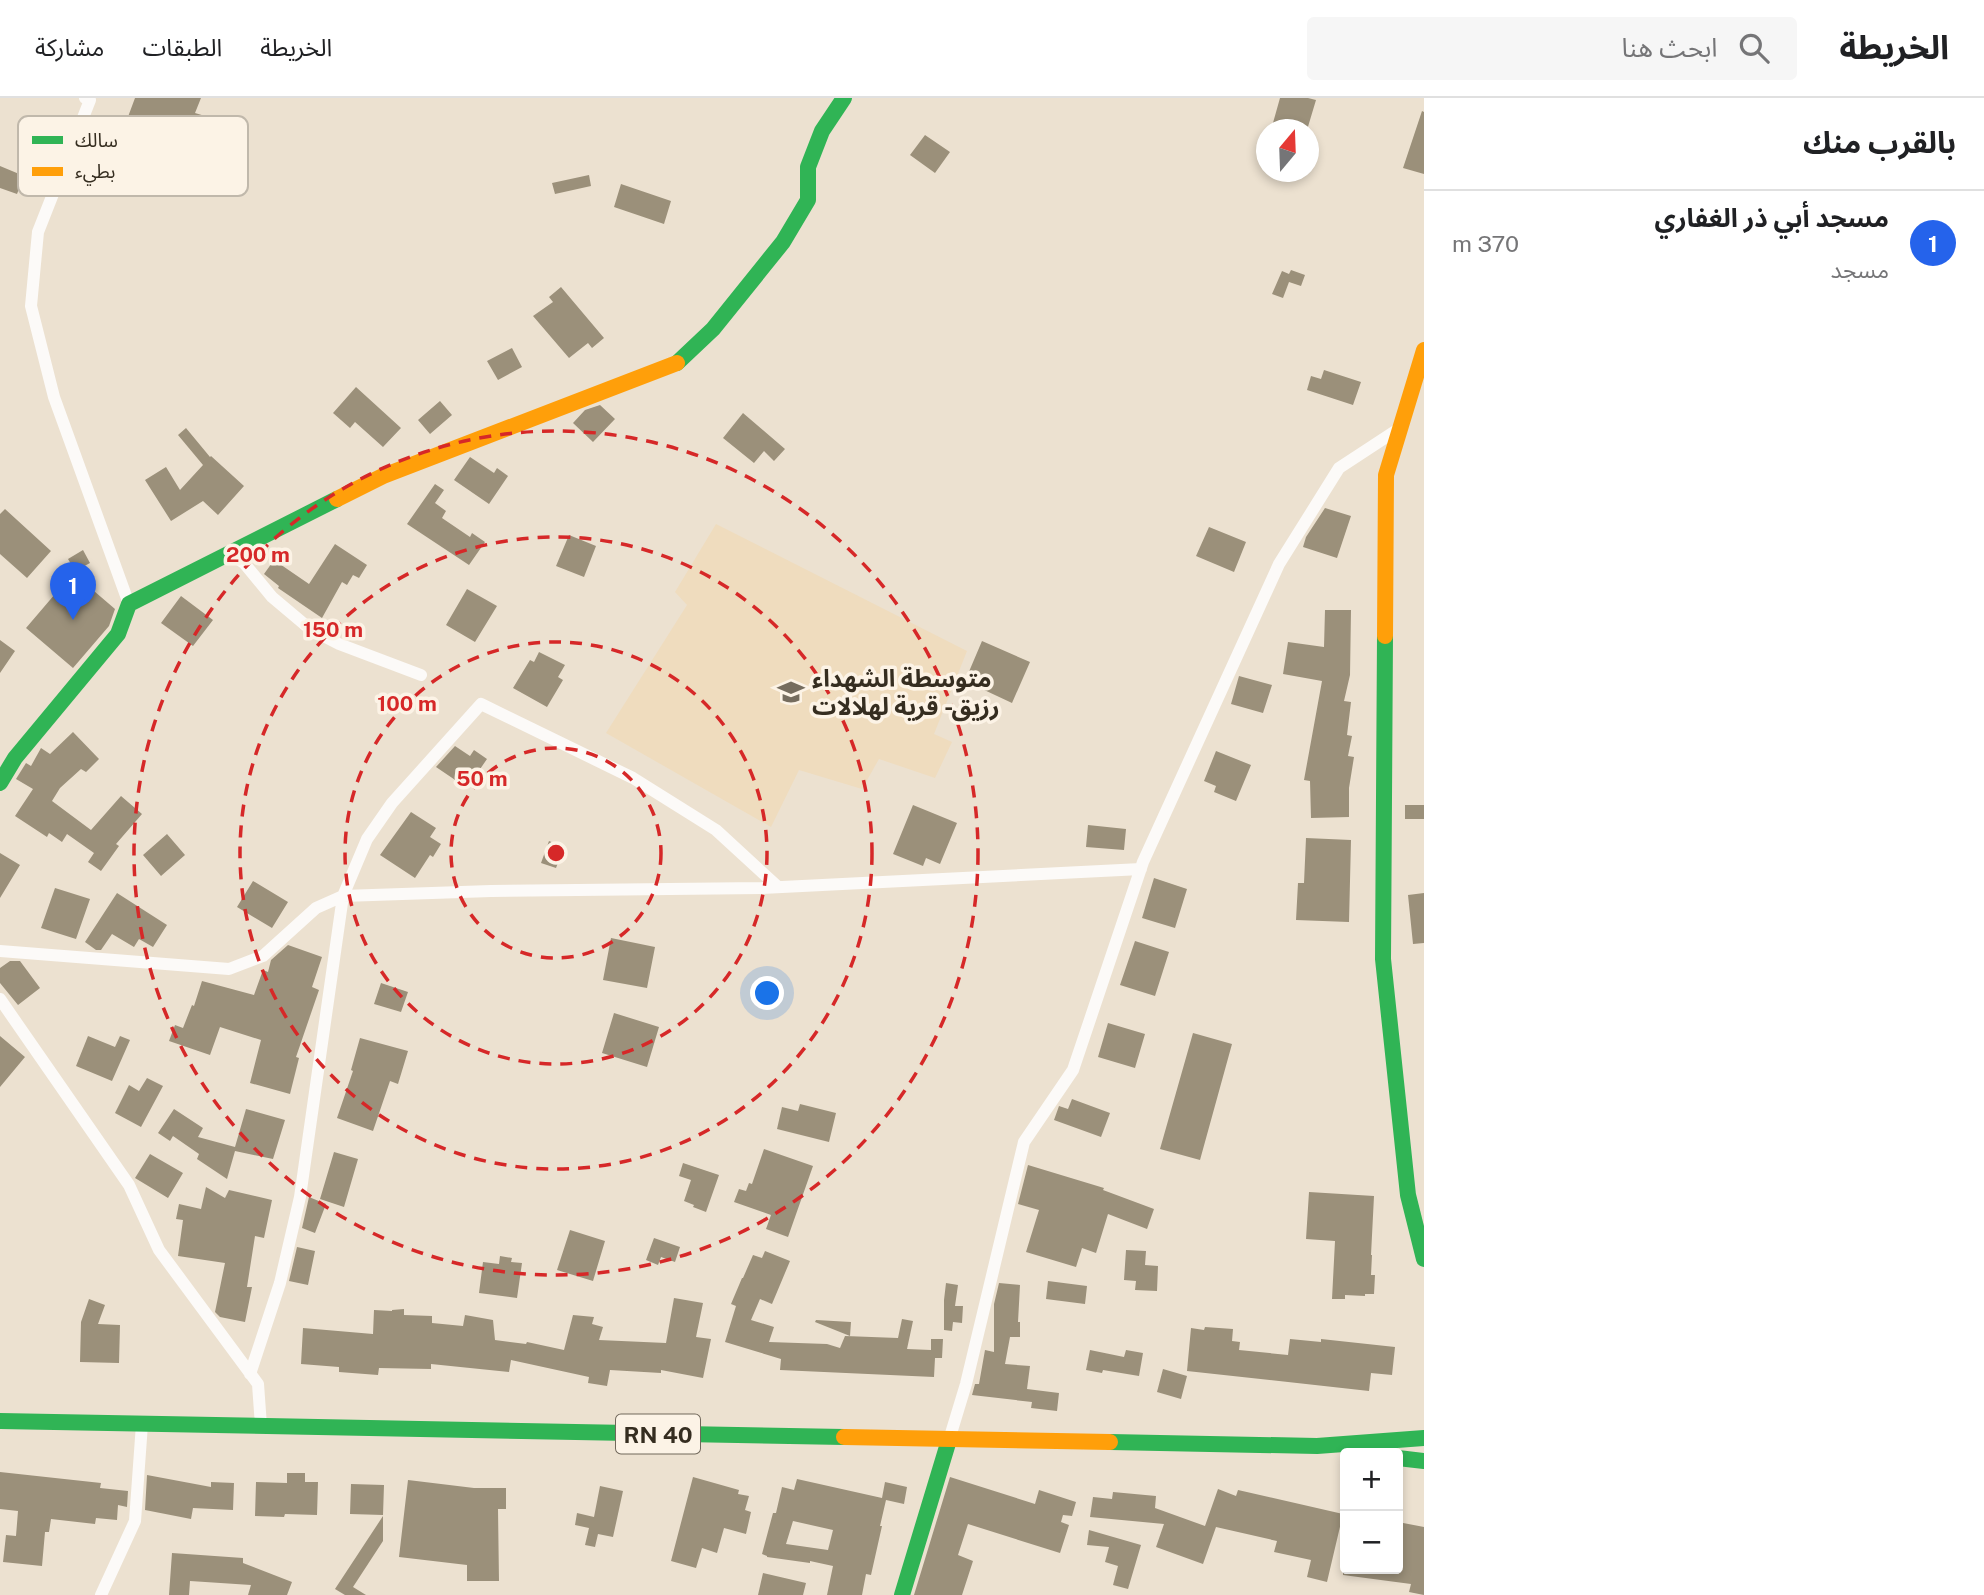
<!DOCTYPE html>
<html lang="ar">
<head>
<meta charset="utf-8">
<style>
  body { margin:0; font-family:"Public Sans","Noto Sans Arabic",sans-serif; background:#f6f6f6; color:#202124; direction:rtl }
  .controls { position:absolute; right:21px; bottom:21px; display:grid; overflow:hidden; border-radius:7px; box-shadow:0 4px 10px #0003 }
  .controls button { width:63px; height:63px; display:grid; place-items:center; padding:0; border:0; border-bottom:2px solid #e0e0e0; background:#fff; color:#202124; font:35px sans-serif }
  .compass { position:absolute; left:1256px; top:21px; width:63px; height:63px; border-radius:50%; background:#fff; box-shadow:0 4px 10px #0003; rotate:19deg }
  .you { position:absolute; left:768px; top:896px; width:24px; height:24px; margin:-18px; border:5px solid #fff; border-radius:50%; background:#1a73e8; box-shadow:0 0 0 10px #1a73e833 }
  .badge { display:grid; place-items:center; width:46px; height:46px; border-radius:50%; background:#2563eb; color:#fff; font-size:23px; font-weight:700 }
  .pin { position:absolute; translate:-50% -58px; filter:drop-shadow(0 2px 4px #0008) }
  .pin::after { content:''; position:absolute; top:37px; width:24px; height:21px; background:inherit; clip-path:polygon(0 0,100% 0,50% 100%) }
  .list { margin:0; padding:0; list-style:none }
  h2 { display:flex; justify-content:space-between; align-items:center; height:91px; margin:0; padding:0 28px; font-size:30px }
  h2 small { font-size:23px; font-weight:400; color:#757577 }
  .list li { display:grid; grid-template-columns:46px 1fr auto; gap:21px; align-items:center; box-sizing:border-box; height:98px; padding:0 28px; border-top:2px solid #e0e0e0 }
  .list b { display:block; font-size:26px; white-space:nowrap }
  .list p { margin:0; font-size:23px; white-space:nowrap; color:#757577 }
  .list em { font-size:23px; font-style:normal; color:#757577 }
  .icon { flex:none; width:38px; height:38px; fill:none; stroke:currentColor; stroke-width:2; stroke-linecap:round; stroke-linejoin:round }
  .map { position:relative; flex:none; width:1424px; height:1497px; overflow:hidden; direction:ltr }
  header { display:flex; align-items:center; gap:42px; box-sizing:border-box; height:98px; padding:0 35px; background:#fff; border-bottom:2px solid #e0e0e0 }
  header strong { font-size:33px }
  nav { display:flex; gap:38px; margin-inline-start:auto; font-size:24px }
  .search { width:490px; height:63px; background:#f6f6f6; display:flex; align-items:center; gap:18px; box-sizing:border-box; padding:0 24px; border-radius:7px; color:#757577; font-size:26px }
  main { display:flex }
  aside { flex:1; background:#fff }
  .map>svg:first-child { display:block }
</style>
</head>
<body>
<header>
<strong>الخريطة</strong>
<div class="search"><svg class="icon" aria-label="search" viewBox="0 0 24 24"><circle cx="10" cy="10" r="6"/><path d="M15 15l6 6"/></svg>ابحث هنا</div>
<nav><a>الخريطة</a><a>الطبقات</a><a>مشاركة</a></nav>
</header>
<main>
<aside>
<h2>بالقرب منك<small></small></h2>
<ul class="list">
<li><span class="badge">1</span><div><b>مسجد أبي ذر الغفاري</b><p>مسجد</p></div><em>370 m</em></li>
</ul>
</aside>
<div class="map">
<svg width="1424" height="1497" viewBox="0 0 1424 1497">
  <rect width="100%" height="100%" fill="#ece1d0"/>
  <path fill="#efdcbe" d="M716 426 967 553 934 636 952 644 935 680 879 661 862 691 799 672 771 729 606 635 687 507 675 494Z"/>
  <path fill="#9b907a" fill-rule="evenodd" d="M135 0H201L195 15 205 18 190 58 160 47 154 65 116 51Z
    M1280 0H1308L1316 2 1307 32H1271Z
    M1422 13 1424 14V76L1403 70Z
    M925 37 950 54 935 75 910 57Z
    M0 68 24 78 17 96 0 90Z
    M589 77 591 88 555 96 552 85Z
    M621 86 671 103 664 126 614 109Z
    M1291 172 1305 177 1301 188 1289 184 1283 200 1272 196 1282 173 1289 176Z
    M561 189 604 240 592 250 588 245 569 260 533 218 553 204 549 199Z
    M512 250 522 269 498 282 487 263Z
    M1324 272 1361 284 1353 307 1307 292 1311 278 1321 281Z
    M356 289 401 330 383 349 355 324 350 330 333 315Z
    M440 303 452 317 430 336 418 322Z
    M600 307 615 321 593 344 573 325 585 312Z
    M743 315 785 351 774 363 764 353 754 365 723 340Z
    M186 330 210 359 211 358 244 388 218 417 203 403 171 423 145 382 166 369 180 392 203 367 178 337Z
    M470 359 494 375 497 370 508 378 489 406 454 382Z
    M435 386 444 392 435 405 446 413 442 420 470 439 472 435 485 444 469 467 407 426Z
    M1325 410 1351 418 1337 460 1303 449 1306 439Z
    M5 411 51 453 27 480 0 456V416Z
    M1209 429 1246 444 1234 474 1196 458Z
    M569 437 596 448 584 479 556 468Z
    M335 446 367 467 359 480 353 477 347 487 342 484 322 520 278 490 279 488 264 476 274 462 309 486Z
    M83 452 90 465 75 473 68 461Z
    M73 475 115 511 109 528 73 570 26 530Z
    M467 491 497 508 475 544 446 527Z
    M181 498 213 522 193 548 161 525Z
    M1325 512H1351L1350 577 1344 603 1351 604 1347 637 1352 638 1348 658 1354 659 1349 690V719L1311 720 1310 683 1304 682 1322 583 1283 576 1288 544 1324 549Z
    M0 542 15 553 0 575Z
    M982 543 1030 564 1012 605 965 583Z
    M539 554 565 567 558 579 563 582 547 609 513 590 530 562 534 564Z
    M1239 578 1272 587 1263 615 1231 606Z
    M73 634 99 661 86 674 81 671 60 690 52 703 91 732 121 698 142 716 116 746 119 748 101 773 88 764 94 755 67 736 62 744 49 735 47 739 15 718 33 691 16 681 26 665 31 668 41 650 50 656Z
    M455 648 470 658 474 652 487 661 467 690 436 669Z
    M1216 653 1251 667 1236 703 1214 694 1216 688 1204 683Z
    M913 707 957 725 940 766 926 760 923 768 893 756Z
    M1405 707H1424V721H1405Z
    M411 714 436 730 430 739 441 746 433 759 430 757 415 780 380 757Z
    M1088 727 1126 731 1124 752 1086 749Z
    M167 736 185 757 161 778 143 757Z
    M1306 740 1351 742 1349 824 1296 822 1298 785H1304Z
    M549 743 564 749 556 770 541 765Z
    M0 755 20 767 0 800Z
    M1154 780 1187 791 1175 830 1142 820Z
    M253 783 288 804 272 830 237 809Z
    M55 790 90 801 76 841 41 830Z
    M117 795 167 827 153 849 139 841 134 849 112 836 101 852H96L85 844Z
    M1424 795V845L1413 846 1408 797Z
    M611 840 655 849 647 890 603 882Z
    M1135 843 1169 854 1155 898 1120 887Z
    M288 847 322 859 312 889 319 892 296 959 299 960 290 996 250 985 261 942 220 929 210 957 169 943 175 927 183 930 192 907 194 908 202 883 254 897 263 872 268 874 271 862Z
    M10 863H20L40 890 18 907 0 885V870Z
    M381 885 408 894 401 914 374 906Z
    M614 915 659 929 647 969 602 955Z
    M1108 925 1145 936 1135 970 1098 959Z
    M1193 935 1232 946 1200 1062 1160 1051Z
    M0 938 25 959 0 989Z
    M88 938 115 949 120 938 130 942 112 983 76 968Z
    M360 940 408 953 398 986 390 983 373 1033 337 1020 353 973 351 972Z
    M147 980 163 988 141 1029 115 1015 129 987 139 993Z
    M1072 1001 1110 1015 1101 1039 1054 1022 1059 1008 1068 1011Z
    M800 1006 836 1015 829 1044 777 1031 782 1009 798 1013Z
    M174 1011 203 1030 198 1039 235 1049 246 1011 285 1022 273 1061 235 1053 227 1081 197 1061 199 1056 173 1038 170 1043 158 1035Z
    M764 1051 813 1068 788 1139 766 1131 771 1117 734 1104 739 1091 746 1093 749 1085 752 1086Z
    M334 1054 358 1061 344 1109 320 1101Z
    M150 1056 183 1075 168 1100 135 1080Z
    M683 1065 719 1077 706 1114 693 1109 694 1107 684 1103 691 1082 679 1078Z
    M1028 1067 1104 1090 1103 1092 1154 1111 1147 1131 1108 1116 1096 1155 1082 1150 1076 1169 1026 1154 1039 1112 1018 1106Z
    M206 1089 225 1100 229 1092 272 1102 264 1140 255 1138 247 1189H252L245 1224 220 1219 215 1214 225 1165 178 1158 183 1122 176 1121 179 1106 201 1111Z
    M1309 1094 1374 1098 1371 1157H1372L1371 1177H1375L1374 1196H1365V1198L1345 1197V1201H1332L1335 1143 1306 1141Z
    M309 1099 326 1106 315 1135 302 1130Z
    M570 1132 605 1143 593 1183 557 1172Z
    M654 1140 680 1149 675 1164 661 1159 658 1167 646 1162Z
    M297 1149 315 1153 308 1187 289 1183Z
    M1126 1152 1146 1153 1145 1167 1158 1168 1157 1193 1135 1192 1136 1183 1124 1182Z
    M765 1153 790 1163 772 1206 760 1201 751 1222 774 1229 769 1244 827 1246 840 1250 845 1238 898 1240 902 1221 913 1223 907 1251 931 1252V1241H943L942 1260H935L934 1279 780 1272 781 1261 725 1244 736 1208 731 1206 742 1180H743L753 1157 762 1160Z
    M500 1158 512 1160 511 1164 522 1165 517 1200 479 1195 483 1164 499 1166Z
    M1048 1183 1087 1188 1085 1206 1046 1201Z
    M946 1185 958 1187 955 1208H963L962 1225 953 1224 952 1233 944 1232V1202Z
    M999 1185 1020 1187 1018 1224H1020V1239H1010L1005 1266 1030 1268 1027 1291 1059 1295 1057 1313 1031 1310 1032 1304 972 1297 975 1286H979L985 1252 994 1254V1206Z
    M674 1200 703 1205 696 1239 711 1241 703 1280 661 1272V1275L610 1272 607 1288 588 1285 589 1279 511 1262 509 1274 431 1266V1271L379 1270 378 1277 339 1274V1269L301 1266 303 1230 373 1236 374 1212 392 1213V1212L404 1211V1217L432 1218V1225L463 1228 465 1217 493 1222 495 1242 526 1246 527 1244 564 1252 573 1217 594 1219 592 1226 603 1229 599 1242 666 1245Z
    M89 1201 105 1207 98 1226 120 1227 119 1265 80 1264 81 1224Z
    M816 1222 851 1224 850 1238 815 1224Z
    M1205 1229 1233 1231 1232 1243 1240 1244 1239 1252 1288 1257 1290 1241 1321 1244V1241L1395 1249 1392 1277 1371 1275 1369 1293 1187 1273 1191 1230 1204 1232Z
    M1090 1252 1124 1259 1126 1252 1143 1255 1139 1278 1103 1272 1102 1275 1086 1272Z
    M1163 1271 1187 1278 1181 1301 1157 1294Z
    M0 1374 101 1385 100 1390 128 1393 127 1409 118 1407 117 1422 96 1420 95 1426 51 1421 49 1434H45L42 1468 3 1464 6 1437 16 1438 18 1413 0 1411Z
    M287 1375H305V1384H318L317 1417 285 1416 284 1419 255 1418 256 1384 287 1385Z
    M147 1377 211 1389V1384L234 1385 233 1412 193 1410 191 1421 145 1412Z
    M693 1379 739 1392 738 1396 749 1398 745 1412 751 1414 746 1436 724 1430 717 1455 702 1450 696 1470 671 1463Z
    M950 1379 1035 1406 1039 1392 1076 1404 1072 1418 1063 1417 1061 1424 1069 1427 1060 1455 968 1426 958 1457 973 1463 962 1497H914Z
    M797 1381 882 1400 885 1384 907 1389 904 1406 886 1402 880 1428H882L871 1477 866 1476 862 1497H827L833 1468 810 1463V1465L767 1459V1458L762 1456 773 1415H776L782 1389 794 1392ZM793 1423 833 1432 828 1452 786 1446Z
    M408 1382 474 1390H506V1411H498L499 1483H467V1467L399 1459Z
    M351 1386 384 1387 383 1417 350 1416Z
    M600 1388 623 1393 613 1439 598 1436 595 1449 585 1447 589 1430 575 1427 577 1415 594 1419Z
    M1218 1391 1236 1398 1238 1392 1343 1416 1327 1484 1307 1479 1311 1462 1274 1454 1277 1443 1216 1429 1203 1466 1156 1449 1164 1426 1090 1419 1093 1399 1112 1401 1113 1394 1156 1398 1155 1410 1205 1428Z
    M383 1418V1443L353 1489 366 1497H345L335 1491Z
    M1398 1424 1424 1429V1497L1409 1494 1411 1486 1343 1477V1471H1398Z
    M1089 1432 1141 1447 1128 1491 1113 1487 1118 1468 1105 1464 1109 1449 1087 1447Z
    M172 1455 243 1460V1465L292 1484 287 1497H248L251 1487 190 1483 189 1497H169Z
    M763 1475 806 1485 803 1497H758Z"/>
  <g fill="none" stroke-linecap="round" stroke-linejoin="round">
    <path stroke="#fcfaf8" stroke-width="12" d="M85 0 90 2 38 134 31 208 54 299 129 506
      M231 456 244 465 272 499 310 531 339 546 421 577
      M0 853 229 871 263 858 316 810 343 798 491 793 762 790 1141 771
      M0 901 129 1087 159 1152 258 1286 261 1328
      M250 1276 280 1185 300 1099 343 798 367 741 392 705 481 606 633 680 716 732 778 789
      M949 1342 966 1286 1024 1044 1073 972 1143 764 1279 466 1339 370 1400 330
      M101 1497 135 1423 142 1326"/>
    <path stroke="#30b455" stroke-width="16" d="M677 265 713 231 783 144 808 102V69L822 33 844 0
      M1385 538 1383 861 1408 1097 1424 1161
      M0 685 15 660 118 536 129 506 337 401
      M0 1323 844 1339
      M1110 1344 1317 1348 1424 1340
      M1398 1360 1424 1363
      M902 1497 949 1342"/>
    <path stroke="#ff9f0a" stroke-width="16" d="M337 401 383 378 677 265
      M1385 538 1386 377 1424 252
      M844 1339 1110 1344"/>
  </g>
  <g fill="none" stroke="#d62828" stroke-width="3.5" stroke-dasharray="12 9">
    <circle cx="556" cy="755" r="105"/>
    <circle cx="556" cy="755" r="211"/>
    <circle cx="556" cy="755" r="316"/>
    <circle cx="556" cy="755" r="422"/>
  </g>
  <defs>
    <g id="school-bare" transform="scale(2.1)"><path d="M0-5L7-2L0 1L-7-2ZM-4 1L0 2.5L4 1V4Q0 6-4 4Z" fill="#756c5e" stroke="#fcf3e6" stroke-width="2.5" paint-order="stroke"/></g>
  </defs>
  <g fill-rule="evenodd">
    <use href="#school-bare" x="791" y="594"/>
  </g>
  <g text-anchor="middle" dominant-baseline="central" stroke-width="7" stroke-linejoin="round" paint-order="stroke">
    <rect fill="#fcf3e6" stroke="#71685b" stroke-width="2" x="616" y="1316.5" width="84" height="39" rx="5"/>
    <g font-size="23" font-weight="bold" fill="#352d20">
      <text x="658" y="1336">RN 40</text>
    </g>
    <g font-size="24" font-weight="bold" fill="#352d20" stroke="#fcf3e6" text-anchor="start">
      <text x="812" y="580">متوسطة الشهداء<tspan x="812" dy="28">رزيق- قرية لهلالات</tspan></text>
    </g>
  </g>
  <rect x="18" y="18" width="230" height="80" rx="10" fill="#fcf3e6" stroke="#c0b8ab" stroke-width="2"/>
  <rect x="32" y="38" width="31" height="8" fill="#30b455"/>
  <rect x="32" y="69" width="31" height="9" fill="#ff9f0a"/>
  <g font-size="19" fill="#352d20">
    <text x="75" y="49">سالك</text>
    <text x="75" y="80">بطيء</text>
  </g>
  <circle cx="556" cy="755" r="10" fill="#d62828" stroke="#fcf3e6" stroke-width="3.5"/>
  <g font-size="21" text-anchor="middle" font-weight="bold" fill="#d62828" stroke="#fcf3e6" stroke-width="7" stroke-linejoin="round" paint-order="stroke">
    <text x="258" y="464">200 m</text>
    <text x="333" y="539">150 m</text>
    <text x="407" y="613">100 m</text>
    <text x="482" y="688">50 m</text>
  </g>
</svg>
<div class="controls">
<button>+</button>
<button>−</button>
</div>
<svg class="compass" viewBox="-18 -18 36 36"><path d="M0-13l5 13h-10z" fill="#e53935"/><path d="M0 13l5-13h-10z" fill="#757577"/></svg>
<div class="you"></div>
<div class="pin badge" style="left:73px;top:522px">1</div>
</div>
</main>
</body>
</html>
